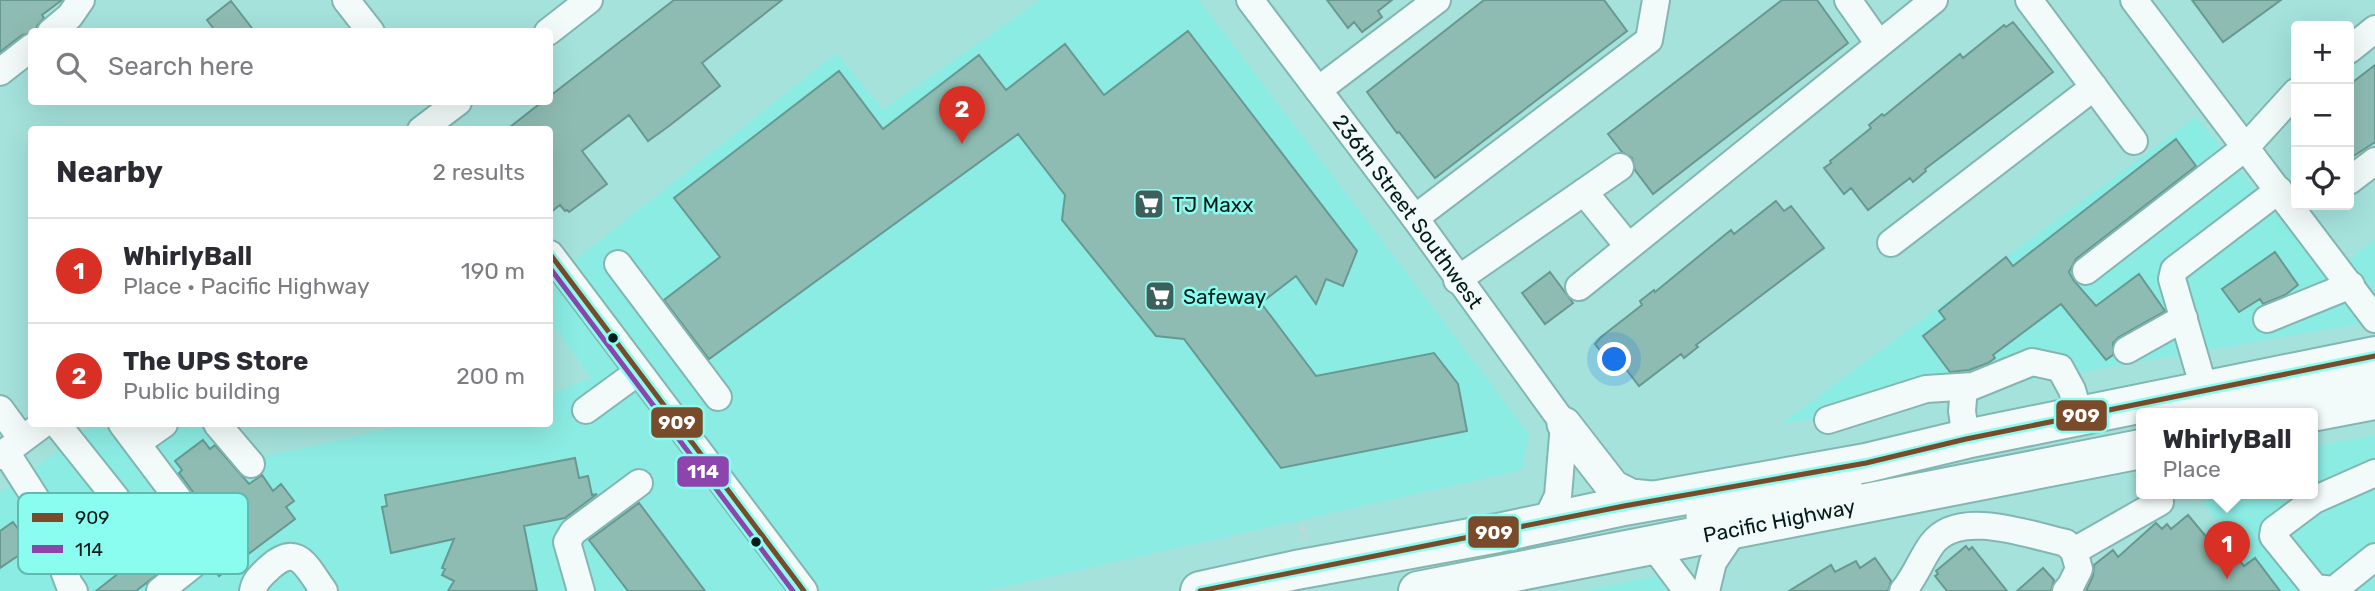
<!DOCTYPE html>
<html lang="en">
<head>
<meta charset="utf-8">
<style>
  body { margin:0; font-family:Rubik,sans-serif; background:#f2f2f3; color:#2b2b33 }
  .controls { position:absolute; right:21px; top:21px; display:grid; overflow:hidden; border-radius:7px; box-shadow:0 7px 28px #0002 }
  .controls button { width:63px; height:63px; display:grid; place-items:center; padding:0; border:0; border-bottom:2px solid #e1e1e2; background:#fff; color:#2b2b33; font:35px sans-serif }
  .you { position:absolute; left:1615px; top:360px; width:24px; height:24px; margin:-18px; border:5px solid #fff; border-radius:50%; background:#1a73e8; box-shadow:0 0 0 10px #1a73e833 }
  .badge { display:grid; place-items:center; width:46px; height:46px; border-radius:50%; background:#d93025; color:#fff; font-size:23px; font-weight:700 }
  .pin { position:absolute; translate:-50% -58px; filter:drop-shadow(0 2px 4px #0008) }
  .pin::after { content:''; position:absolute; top:37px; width:24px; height:21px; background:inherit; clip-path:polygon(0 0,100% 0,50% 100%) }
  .popup { position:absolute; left:2136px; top:408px; width:182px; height:91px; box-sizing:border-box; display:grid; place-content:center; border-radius:7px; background:#fff; filter:drop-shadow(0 2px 5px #0005); font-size:23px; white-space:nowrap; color:#7c7c81 }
  .popup b { font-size:26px; color:#2b2b33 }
  .popup::after { content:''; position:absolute; left:50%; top:100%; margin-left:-14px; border:14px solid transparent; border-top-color:#fff }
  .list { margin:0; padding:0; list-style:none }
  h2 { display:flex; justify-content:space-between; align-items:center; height:91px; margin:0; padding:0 28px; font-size:30px }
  h2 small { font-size:23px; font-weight:400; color:#7c7c81 }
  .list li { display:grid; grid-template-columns:46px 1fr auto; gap:21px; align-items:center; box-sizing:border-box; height:105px; padding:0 28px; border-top:2px solid #e1e1e2 }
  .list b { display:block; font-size:26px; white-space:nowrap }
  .list p { margin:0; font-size:23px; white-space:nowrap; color:#7c7c81 }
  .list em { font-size:23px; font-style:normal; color:#7c7c81 }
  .icon { flex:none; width:38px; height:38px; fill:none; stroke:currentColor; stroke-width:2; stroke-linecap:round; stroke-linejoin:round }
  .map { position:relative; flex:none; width:2375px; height:591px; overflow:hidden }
  .search { position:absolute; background:#fff; box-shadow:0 7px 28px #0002; left:28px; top:28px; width:525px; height:77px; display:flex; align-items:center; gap:18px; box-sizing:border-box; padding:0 24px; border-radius:7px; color:#7c7c81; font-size:26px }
  .panel { position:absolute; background:#fff; box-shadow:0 7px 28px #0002; left:28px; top:126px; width:525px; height:301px; border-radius:7px }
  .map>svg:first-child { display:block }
</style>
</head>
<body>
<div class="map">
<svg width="2375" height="591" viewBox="0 0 2375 591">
  <rect width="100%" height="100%" fill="#a5e2dc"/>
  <path fill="#8bece3" d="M1040 0H1199L1529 434 1522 470 986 591H0V493L96 424H236L264 457 412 424H550V394L591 378 550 321V280L837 53 883 110Z
    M2196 117 2327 277 2375 239V321L1781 424Z
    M2375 435V591H2146L2222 528 2196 493H2313V447Z
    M1657 576 1667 591H1584Z"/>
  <path fill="#8ebcb3" stroke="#689990" stroke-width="2" d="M0 0H62L42 15 44 18 37 26 36 32 22 35 0 52Z
    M674 0H782L702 63 720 86 669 126 648 141 629 115 582 151 607 184 569 212 567 210 565 211 560 205 550 213V130H506L542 102H550V96Z
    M1327 0H1392L1378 11 1382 17 1362 32 1354 22 1348 28Z
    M1484 0H1604L1627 31 1435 178 1399 132 1397 133 1367 92Z
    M1782 0H1817L1848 43 1653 194 1635 170 1632 158 1622 152 1608 134Z
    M2192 0H2281L2223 42Z
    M231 1 255 32H216L207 20Z
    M2013 22 2053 72 1925 169 1926 171 1913 182 1910 178 1868 210 1851 188 1844 194 1824 168 1831 163 1830 161 1871 128 1869 125 1882 114 1884 116 1960 54 1963 58 2004 25 2006 27Z
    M1188 31 1357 251 1343 286 1326 279 1316 304 1296 276 1261 303 1316 376 1434 353 1458 384 1467 431 1281 468 1184 339 1156 336 1062 220 1065 195 1018 134 709 359 664 300 720 257 674 198 839 71 883 129 979 55 1006 90 1065 44 1104 95Z
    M2375 65V142L2349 159V85Z
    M2176 139 2196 166 2076 259 2069 272 2074 281 2096 306 2139 274 2165 311 2119 337 2113 343V355L2106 360 2061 304 1993 355 1995 358 1988 363 1969 370 1950 372 1923 336 1945 319 1939 311 2006 257 2013 266Z
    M1776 201 1784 211 1791 206 1824 248 1696 345 1698 347 1684 358 1681 354 1639 386 1622 364 1615 370 1595 344 1601 337 1642 305 1640 301 1654 290 1655 292 1731 230 1734 234Z
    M2275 252 2298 285 2285 295 2263 304 2260 299 2239 312 2222 289Z
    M1550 272 1573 303 1545 324 1522 293Z
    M203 440 210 449 215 445 249 484 262 475 273 491 281 484 294 501 286 507 295 519 219 576 210 565 208 554 195 545 136 591H96L180 525 192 528 198 526 203 520 205 512 202 504 179 473 182 470 175 461Z
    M575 458 579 478 588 476 592 495 597 494 565 518 524 526 537 591H448L454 581 442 575 445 569 442 568 454 539 391 553 382 507 387 506 385 495Z
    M639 503 705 591H628L589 540Z
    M2188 515 2218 551 2227 544 2244 566 2255 558 2280 591H2086L2093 576 2094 565 2113 550 2118 557 2156 523 2162 529 2167 524 2171 529Z
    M13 522 31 547 0 568V531Z
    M1966 546 1969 550 1972 547 2007 591H1947L1935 576 1938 574 1936 571Z
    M1875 558 1891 581 1888 591H1789L1831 565 1835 572 1856 561 1860 568Z
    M2043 568 2054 580 2051 591H2017Z"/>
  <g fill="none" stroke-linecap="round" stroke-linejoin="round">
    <g stroke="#83b6b1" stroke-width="30">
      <g id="minor">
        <path d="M346 0 371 32"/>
        <path id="s1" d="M1250 0 1415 218 1564 424 1558 496 1546 521"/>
        <path d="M1848 0 1879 44"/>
        <path d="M2029 0 2134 141"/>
        <path d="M2134 0 2375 319"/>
        <path d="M51 32 70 16 81 0"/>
        <path d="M548 32 589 0"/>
        <path d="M2349 50 2375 29"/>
        <path d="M0 72 32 47"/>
        <path d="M1318 90 1437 0"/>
        <path d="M421 130 458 102"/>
        <path d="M2349 181 2375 161"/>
        <path d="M1584 192 1628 246"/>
        <path d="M1415 218 1649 40 1656 0"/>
        <path d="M1891 243 2094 87"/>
        <path d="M550 254 804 591"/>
        <path d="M618 264 718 397"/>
        <path d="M2086 271 2246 147 2296 92"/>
        <path d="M1457 280 1620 167"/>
        <path d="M1579 287 1934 0"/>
        <path d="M2267 319 2351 285"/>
        <path d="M2127 350 2184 318"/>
        <path d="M1964 387 1962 411 1966 439"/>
        <path d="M2205 392 2172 279 2174 270 2279 190"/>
        <path d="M0 409 22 439"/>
        <path d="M586 410 638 372"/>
        <path d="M1828 420 1926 389 1973 386 2032 362 2060 368 2072 390 2080 417"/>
        <path d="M57 424 116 498"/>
        <path d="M122 424 189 513"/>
        <path d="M217 424 251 464"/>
        <path d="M137 443 164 424"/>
        <path d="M6 452 38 502 69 584 74 591"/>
        <path d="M0 456 43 424"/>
        <path d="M2375 473 2314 500 2274 530 2273 536 2315 588 2334 590 2375 557"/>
        <path d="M1652 544 1687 591"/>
        <path d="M2074 551 2160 502"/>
        <path d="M160 591 195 563"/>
        <path d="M253 591C255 580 262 575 269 568 298 541 307 568 324 591"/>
        <path d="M581 591 567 542 573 532 639 483"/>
        <path d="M1706 591 1713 562 1736 528"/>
        <path d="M1903 591C1915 577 1921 559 1932 544 1959 508 2029 535 2066 543L2074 551 2079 569 2071 585 2066 591"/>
      </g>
    </g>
    <g stroke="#83b6b1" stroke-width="37">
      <path id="major" d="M2225 413 2375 379
        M1564 424 1613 487 1631 496 1660 499
        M1703 517 1845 484"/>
    </g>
    <g stroke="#83b6b1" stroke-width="42">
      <g id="highway">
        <path d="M2306 413 2375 400"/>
        <path d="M1200 591 1296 570 1498 533 1624 506 1866 463 1966 439 2375 356"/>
        <path id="s2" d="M1418 591 2141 449"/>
      </g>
    </g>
    <path stroke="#c4d7d5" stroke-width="4.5" stroke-dasharray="7 3.5" stroke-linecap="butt" d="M1302 526 1305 539"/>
    <use href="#minor" stroke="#f2fbfa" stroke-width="26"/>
    <use href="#major" stroke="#f2fbfa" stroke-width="33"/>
    <use href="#highway" stroke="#f2fbfa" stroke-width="38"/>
    <g stroke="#8bfcf0" stroke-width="10">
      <path id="bus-1" d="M550 254 804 591
        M1200 591 1624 506 1866 463 1966 439 2375 356"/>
    </g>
    <g stroke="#8bfcf0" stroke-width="10">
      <path id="bus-2" d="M550 268 793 591"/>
    </g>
    <use href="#bus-1" stroke="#7a4b2a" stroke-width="5"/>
    <use href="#bus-2" stroke="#8e44ad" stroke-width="5"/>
  </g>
  <defs>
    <g id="supermarket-square" transform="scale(1.575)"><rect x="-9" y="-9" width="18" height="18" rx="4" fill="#3c615d" stroke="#8bfcf0"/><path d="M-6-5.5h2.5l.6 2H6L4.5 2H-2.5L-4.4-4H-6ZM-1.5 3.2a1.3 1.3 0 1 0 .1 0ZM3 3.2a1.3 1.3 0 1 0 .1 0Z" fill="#fff"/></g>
  </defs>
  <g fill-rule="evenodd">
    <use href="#supermarket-square" x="1149" y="204"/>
    <use href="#supermarket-square" x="1160" y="296"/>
  </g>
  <g fill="#031c19" stroke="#8bfcf0" stroke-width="2.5">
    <circle cx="613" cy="338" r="6"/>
    <circle cx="756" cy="542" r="6"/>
  </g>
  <g text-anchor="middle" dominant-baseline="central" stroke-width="5" stroke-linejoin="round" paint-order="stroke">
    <g font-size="21" fill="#031c19" stroke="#8bfcf0" text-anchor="start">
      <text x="1172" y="204">TJ Maxx</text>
      <text x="1183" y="296">Safeway</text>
    </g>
    <g font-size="21" fill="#031c19" stroke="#8bfcf0">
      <text stroke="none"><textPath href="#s1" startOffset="264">236th Street Southwest</textPath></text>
      <text stroke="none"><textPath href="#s2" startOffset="368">Pacific Highway</textPath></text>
    </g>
  </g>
  <rect x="18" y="493" width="230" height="81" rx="10" fill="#8bfcf0" stroke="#62b9b0" stroke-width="2"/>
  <rect x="32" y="513" width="31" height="9" fill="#7a4b2a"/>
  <rect x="32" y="545" width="31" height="8" fill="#8e44ad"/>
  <g font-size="19" fill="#031c19">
    <text x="75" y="524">909</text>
    <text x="75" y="556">114</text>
  </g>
  <g stroke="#8bfcf0" stroke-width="2.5">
    <rect x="2055" y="399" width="53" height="33" rx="7" fill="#7a4b2a"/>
    <rect x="650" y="406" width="54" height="33" rx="7" fill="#7a4b2a"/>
    <rect x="676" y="455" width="54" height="33" rx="7" fill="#8e44ad"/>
    <rect x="1467" y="515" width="53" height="34" rx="7" fill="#7a4b2a"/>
  </g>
  <g font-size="19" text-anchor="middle" font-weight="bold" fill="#fff">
    <text x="2081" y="422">909</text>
    <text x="677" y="429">909</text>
    <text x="703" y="478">114</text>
    <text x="1494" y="539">909</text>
  </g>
</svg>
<div class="controls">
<button>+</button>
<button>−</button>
<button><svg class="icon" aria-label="locate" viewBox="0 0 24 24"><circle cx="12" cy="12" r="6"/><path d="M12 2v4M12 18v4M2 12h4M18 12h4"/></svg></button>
</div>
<div class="you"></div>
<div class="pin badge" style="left:2227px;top:579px">1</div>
<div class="popup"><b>WhirlyBall</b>Place</div>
<div class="pin badge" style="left:962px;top:144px">2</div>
<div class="search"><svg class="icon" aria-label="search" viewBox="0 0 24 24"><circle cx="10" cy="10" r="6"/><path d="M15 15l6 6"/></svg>Search here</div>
<section class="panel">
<h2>Nearby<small>2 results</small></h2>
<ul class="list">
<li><span class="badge">1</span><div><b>WhirlyBall</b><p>Place · Pacific Highway</p></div><em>190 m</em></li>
<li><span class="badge">2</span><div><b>The UPS Store</b><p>Public building</p></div><em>200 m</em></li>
</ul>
</section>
</div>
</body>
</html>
